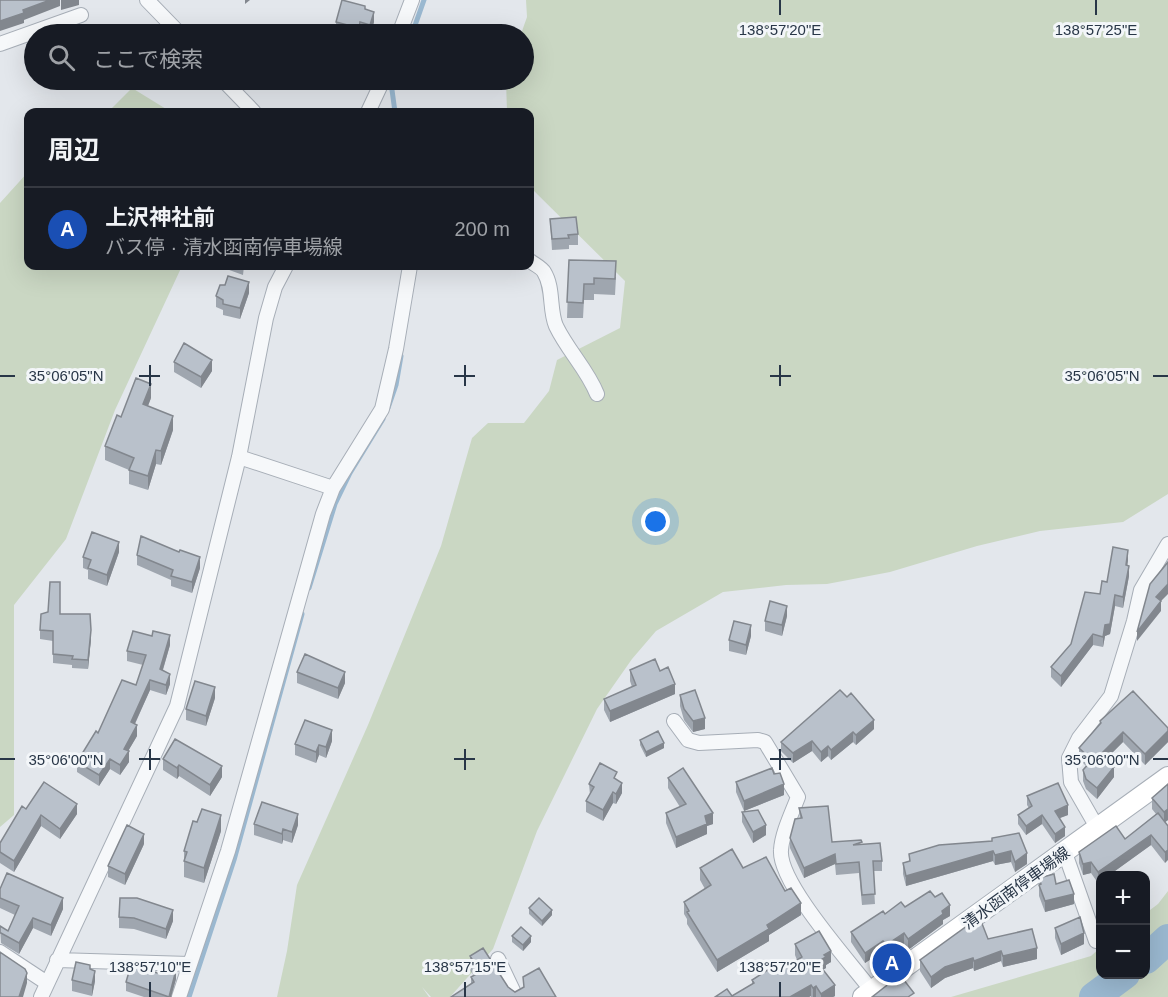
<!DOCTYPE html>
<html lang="ja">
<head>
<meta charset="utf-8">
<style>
  body { margin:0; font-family:Arial,"Noto Sans JP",sans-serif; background:#20242c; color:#f1f3f6 }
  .controls { position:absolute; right:18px; bottom:18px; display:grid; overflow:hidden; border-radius:12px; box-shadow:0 6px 24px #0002 }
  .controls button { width:54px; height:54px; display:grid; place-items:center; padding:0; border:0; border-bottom:2px solid #363941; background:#171b24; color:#f1f3f6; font:30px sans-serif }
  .you { position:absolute; left:656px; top:522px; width:21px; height:21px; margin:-15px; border:4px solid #fff; border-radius:50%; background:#1a73e8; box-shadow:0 0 0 9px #1a73e833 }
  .badge { display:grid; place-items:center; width:39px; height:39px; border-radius:50%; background:#1a73e8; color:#fff; font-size:20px; font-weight:700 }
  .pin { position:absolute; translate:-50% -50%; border:3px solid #fff; box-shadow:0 2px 6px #0006 }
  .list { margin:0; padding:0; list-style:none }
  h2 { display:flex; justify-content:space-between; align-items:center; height:78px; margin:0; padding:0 24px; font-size:26px }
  h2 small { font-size:20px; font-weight:400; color:#9ea1a6 }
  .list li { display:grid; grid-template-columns:39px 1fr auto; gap:18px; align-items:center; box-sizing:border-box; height:84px; padding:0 24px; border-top:2px solid #363941 }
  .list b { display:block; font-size:22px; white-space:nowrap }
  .list p { margin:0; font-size:20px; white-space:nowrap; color:#9ea1a6 }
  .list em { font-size:20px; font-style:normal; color:#9ea1a6 }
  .icon { flex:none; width:33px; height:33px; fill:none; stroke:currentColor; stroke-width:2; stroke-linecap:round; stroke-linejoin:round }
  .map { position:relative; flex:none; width:1168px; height:997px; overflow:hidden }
  .search { position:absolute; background:#171b24; box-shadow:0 6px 24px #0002; left:24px; top:24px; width:510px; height:66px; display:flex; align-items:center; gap:15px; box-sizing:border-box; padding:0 21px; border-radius:33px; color:#9ea1a6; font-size:22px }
  .panel { position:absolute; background:#171b24; box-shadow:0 6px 24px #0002; left:24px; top:108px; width:510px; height:162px; border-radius:12px }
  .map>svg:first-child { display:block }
</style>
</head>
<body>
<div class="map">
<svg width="1168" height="997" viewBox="0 0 1168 997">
  <rect width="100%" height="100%" fill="#e3e7ec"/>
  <path fill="#cad7c3" d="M526 0H1168V494L1123 522 1040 531 977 546 890 572 827 584 786 585 723 592 656 631 632 659 597 709 537 831 493 949 450 997H431L422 987 429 997H277L287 951 297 885 368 725 441 546 472 438 488 423H524L549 391 557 360 620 328 625 281 530 187V112H507L506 80H524V34H521L527 17Z
    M132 88 171 112H108Z
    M28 172V266H182L115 410 66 539 14 605V815L0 827V203Z
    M1168 891V997H951L1091 956 1100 948V974H1146V913L1158 904Z"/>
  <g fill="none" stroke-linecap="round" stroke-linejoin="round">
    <path stroke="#9ab8d0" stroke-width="5" d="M412 34 424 0
      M395 112 392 90 396 80
      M388 408 396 385 401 356
      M309 588 335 504 350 473 383 419
      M189 997 234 860 302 614"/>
    <path stroke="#9ab8d0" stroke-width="30" d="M1146 959 1168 939
      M1094 997 1125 974"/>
    <g stroke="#a7aeb7" stroke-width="16">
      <path id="street" d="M147 0 180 34
        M399 34 412 0
        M0 44 81 15
        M223 80 254 112
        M368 112 383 80
        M530 261C534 264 542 268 544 272 554 288 549 310 556 326 568 351 587 369 597 394
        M239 457 333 488
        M674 721 688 740 699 743 758 740 765 742 798 797C792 813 782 833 781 850 778 883 851 963 872 991
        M1098 829 1071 782 1069 758 1079 738 1111 696 1134 621 1141 590 1168 544
        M1065 853 1096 941
        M0 952 47 983
        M498 959 516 997
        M57 960 189 964
        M41 997 177 706 239 457 266 318 275 287 286 266
        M179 997 228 851 323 514 333 488 382 409 396 349 410 266"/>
    </g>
    <g stroke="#a7aeb7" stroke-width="22">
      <path id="secondary" d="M863 997 1168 777"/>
    </g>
    <use href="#street" stroke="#f6f8fa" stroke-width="14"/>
    <use href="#secondary" stroke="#fff" stroke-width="20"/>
  </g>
  <path fill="#9fa6af" d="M365 9 374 22 371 34H365L360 33V34H344L336 32V22Z
    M550 219 578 234V245H569V249L552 250Z
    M569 260 616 277 615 295 594 294V300H584L583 318H567Z
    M221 266H244L243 275 221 267Z
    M249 293 240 319 223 315V310L216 307V296Z
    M174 362 212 371 201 388 174 372Z
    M151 398 148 406 173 430 161 465 156 464 148 490 129 484V470L105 460V446L121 417Z
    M119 552 107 586 88 579V570L83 568V557Z
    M179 552 200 568 192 593 171 586V580L137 565V555Z
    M1128 560 1127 565 1129 576 1123 608 1115 606 1110 634 1105 636 1103 647 1093 645 1061 687 1051 677V667L1071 644 1107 582Z
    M60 614 91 639 88 669 72 668V665L53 663V641L40 639V630Z
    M787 616 782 636 765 631V621Z
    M751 636 746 655 729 651V640Z
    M170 645 163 670 170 684 166 695 150 690 135 724 137 736 128 751 129 762 120 775 110 769 99 786 77 772V762L98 733 136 685 143 665 127 661V651Z
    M630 670 675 694 610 722 604 710V699L632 687 630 681Z
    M297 672 345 683 338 699 297 683Z
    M680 695 705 729 693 732 684 720 680 706Z
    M215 698 206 726 186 720V709Z
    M1100 721 1168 728V742L1145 765 1123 742 1106 759 1114 777 1097 799 1086 789 1083 781V770L1086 766 1079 759V748L1100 724Z
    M874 729 856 745 853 742 831 760 828 756 821 762 812 751 793 763 781 751V742Z
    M640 740 664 748 646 757 640 745Z
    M332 741 326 758 319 755 316 763 295 755V744Z
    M163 759 222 777 210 796 179 776 177 779 163 770Z
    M774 774 784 795 744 811 736 792V782Z
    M668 778 713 824 707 826V834L676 848 666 823V813L680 807 668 788Z
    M617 780 622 793 616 804 613 803 603 821 586 812V801L590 795 589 784Z
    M1168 784V820L1165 822 1168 826 1165 863 1151 845 1108 876H1101V881L1098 883 1091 873 1083 875 1079 863V852L1125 839 1156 814 1152 809V798Z
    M1027 796 1068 815 1059 818 1065 836 1055 843 1042 824 1026 835 1018 824V815L1029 808 1027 805Z
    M799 808 832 842 862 845 882 861V871H873L875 904 862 905 859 873 836 875 835 864 804 878 790 848V838L800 819Z
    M26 809 77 814 60 839 41 826 14 872 0 863V843Z
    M742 812 766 835 753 843 742 822Z
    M254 824 298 825 292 843 283 840 282 844 254 835Z
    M221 831 204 883 184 877V851Z
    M992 838 1027 864 1015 872 1011 862 995 865 993 861 906 886 903 874V863L909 861V854L992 841Z
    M144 844 125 885 108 877V866Z
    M700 868H743L785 891 801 915 769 935V941L717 972 687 924V919L684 914V902L705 889 700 880Z
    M1039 878 1056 884 1074 904 1045 912 1039 896Z
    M0 889 63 909 51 936 33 928 19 954 1 943 0 926 8 931 15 915 0 908Z
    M935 897 950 916 943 920V924L908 950 904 944 886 955 883 951 865 963 851 942V932L885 914Z
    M529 908 552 915 542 926 529 914Z
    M1101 909V924L1098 920V910Z
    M119 917 173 921 166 939 134 929 119 928Z
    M1055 928 1084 944 1061 955 1055 938Z
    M512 936 531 942 523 951 512 942Z
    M988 939 1037 959 1003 967 1001 961 974 971 973 968 945 978 931 988 920 971V960Z
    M795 944 831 962 826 965V968L823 970 835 996 833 997H811V996L809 997H715L732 996 752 984V980L781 970 797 960 795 955Z
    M470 956 508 987 515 992 451 997 471 984V977L474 976 470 970Z
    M90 969 95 981 92 996 72 991V980Z
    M176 979 171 997H144L126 991V982Z"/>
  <path fill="#82878e" d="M50 0H60V6L24 20V23L0 31V21L23 10Z
    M61 0H79V5L61 10Z
    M245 0H250L245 4Z
    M374 12V22L370 34V25Z
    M360 22V34H359V28Z
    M249 282V293L240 319V308Z
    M212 360V371L201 388V377Z
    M151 384V398L143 418V404Z
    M173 416V430L161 465V451Z
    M156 450V464L148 490V476Z
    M119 542V552L107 586V575Z
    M1128 550V560L1126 576V565Z
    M200 557V568L192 593V582Z
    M1129 566V576L1123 608V597Z
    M1168 584V594L1156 606V597Z
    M1115 595V606L1110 634 1105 636 1103 647V637L1105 625Z
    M1161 601V611L1137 641V632Z
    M787 606V616L782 636V625Z
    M751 625V636L746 655V645Z
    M91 630V639L88 669V660Z
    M1093 634V645L1061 687V676Z
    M170 635V645L160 679V669Z
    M345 672V683L338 699V688Z
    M170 674V684L166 695V685Z
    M150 680V690L131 732V722Z
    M675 684V694L610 722V711Z
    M215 687V698L206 726V716Z
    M705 718V729L693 732V721Z
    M874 720V729L856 745V735Z
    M137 725V736L127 753 129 751V762L120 775V765L124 749Z
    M332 730V741L326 758V747Z
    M1168 731V742L1145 765V754Z
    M853 732V742L831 760V750Z
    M1123 732V742L1101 764V754Z
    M812 741V751L793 763V753Z
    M664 743V748L646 757V752Z
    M319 745V755L316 763V752Z
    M828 746V756L821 762V752Z
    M110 759V769L99 786V775Z
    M179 765V776L177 779V768Z
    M222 766V777L210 796V785Z
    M1114 767V777L1097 799V788Z
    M622 783V793L616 804V794Z
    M784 784V795L744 811V801Z
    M613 792V803L603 821V810Z
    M77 804V814L60 839V829Z
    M1068 805V815L1055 820V811Z
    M1168 809V820L1164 823V812Z
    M713 813V824L707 826V834L676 848V837L705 816Z
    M298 814V825L292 843V832Z
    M41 815V826L14 872V861Z
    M221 815V831L204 883V868Z
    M1042 815V824L1026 835V826Z
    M766 825V835L753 843V832Z
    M1065 827V836L1055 843V834Z
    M283 829V840L282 844V834Z
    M144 834V844L125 885V874Z
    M1151 835V845L1108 876H1101V881L1098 883V872Z
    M1168 850V860L1165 863V852Z
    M993 851V861L906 886V876Z
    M1011 851V862L995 865V855Z
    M1027 853V864L1015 872V862Z
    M835 854V864L804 878V868Z
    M1091 862V873L1083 875V864Z
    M1074 894V904L1045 912V901Z
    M63 898V909L51 936V925Z
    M801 903V915L769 935V941L717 972V960L767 925Z
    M950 905V916L943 920V924L908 950V939L942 911Z
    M173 910V921L166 939V929Z
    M552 910V915L542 926V921Z
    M33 918V928L19 954V943Z
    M904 933V944L886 955V945Z
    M1084 933V944L1061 955V944Z
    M531 936V942L523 951V945Z
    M883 941V951L865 963V953Z
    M1037 948V959L1003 967V956Z
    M831 951V962L826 965V968L817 973V962L824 955Z
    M1001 951V961L974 971V961Z
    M973 958V968L945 978 931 988V977L945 967Z
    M176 970V979L171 997H169Z
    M95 971V981L92 996V985Z
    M27 973V983L23 997H19Z
    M811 985V996L809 997H790Z
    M835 985V996L833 997H821V994Z
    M816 986V997H813V988Z"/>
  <path fill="#b9c1cb" stroke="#82878e" stroke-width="1.5" d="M0 0H50L23 10 24 13 0 21Z
    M342 0 365 6V9L374 12 370 25 360 22 359 28 336 22Z
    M61 25 73 34 75 31 80 34H53Z
    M103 109H106V112H102Z
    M576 217 578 234 568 235 569 238 552 239 550 219Z
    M569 260 616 261 615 279 594 278V284H584L583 303 567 302Z
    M228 276 249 282 240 308 223 304V300L216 296 220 285H225Z
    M184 343 212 360 201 377 174 362Z
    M136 378 151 384 143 404 173 416 161 451 156 450 148 476 129 470 134 458 105 446 117 415 121 417Z
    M92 532 119 542 107 575 88 568 91 560 83 557Z
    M141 536 179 552 180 550 200 557 192 582 171 576 173 570 137 555Z
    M1113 547 1128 550 1126 565 1129 566 1123 597 1115 595 1110 624 1105 625 1103 637 1093 634 1061 676 1051 667 1071 644 1085 592 1100 594 1102 581 1107 582Z
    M1168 562V584L1156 597 1161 601 1137 632 1150 584Z
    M50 582H60V614H90L91 630 88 660 72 659 73 656 53 654V631L40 630 41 614 48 612Z
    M770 601 787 606 782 625 765 621Z
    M734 621 751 625 746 645 729 640Z
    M133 631 152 636 153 631 170 635 160 669 170 674 166 685 150 680 131 722 137 725 124 749 129 751 120 765 110 759 99 775 77 762 96 731 98 733 122 680 136 685 146 655 127 651Z
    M305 654 345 672 338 688 297 672Z
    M655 659 660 671 668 667 675 684 610 711 604 699 636 685 630 670Z
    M195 681 215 687 206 716 186 709Z
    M695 690 705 718 693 721 684 709 680 695Z
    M840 690 847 697 851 693 874 720 856 735 853 732 831 750 828 746 821 752 812 741 793 753 781 742Z
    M1133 691 1168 728V731L1145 754 1123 732 1101 754 1114 767 1097 788 1086 779 1083 770 1092 760 1079 748 1101 723 1100 721Z
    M305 720 332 730 326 747 319 745 316 752 295 744Z
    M658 731 664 743 646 752 640 740Z
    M175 739 222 766 210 785 179 765 177 768 163 759Z
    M600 763 617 772 614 778 622 783 616 794 613 792 603 810 586 801 594 787 589 784Z
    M683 768 713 813 705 816 707 824 676 837 666 813 686 804 668 778Z
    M772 768 774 774 780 773 784 784 744 801 736 782Z
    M44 782 77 804 60 829 41 815 14 861 0 852V843L22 806 26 809Z
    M1058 783 1068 805 1055 811 1065 827 1055 834 1042 815 1026 826 1018 815 1032 806 1027 796Z
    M1168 784V809L1164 812 1152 798Z
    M262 802 298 814 292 832 283 829 282 834 254 824Z
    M828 806 832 842 861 840 862 842 853 845 880 843 882 861H873L875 894 862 895 859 862 836 864 835 854 804 868 790 838 795 819 802 818 799 808Z
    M202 809 221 815 204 868 184 861 187 852 184 851 193 821 197 822Z
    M758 810 766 825 753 832 742 812Z
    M1158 813 1168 826V850L1165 852 1151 835 1098 872 1091 862 1083 864 1079 852 1116 826 1125 839Z
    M127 825 144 834 125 874 108 866Z
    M1019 833 1027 853 1015 862 1011 851 995 855 993 851 906 876 903 863 910 861 909 854 939 845 992 841V838Z
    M732 849 743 868 766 857 785 891 791 888 801 903 767 925 769 929 717 960 687 912 689 911 684 902 711 885 700 868Z
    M7 873 63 898 51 925 33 918 19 943 1 933H0V926L8 931 19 906 0 898V889Z
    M1054 874 1056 884 1069 880 1074 894 1045 901 1039 885 1041 884 1039 878Z
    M930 891 935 897 942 893 950 905 942 911 943 914 908 939 904 933 886 945 883 941 865 953 851 932 883 911 885 914 901 902 905 907Z
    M120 898H137L173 910 166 929 134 918 119 917Z
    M539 898 552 910 542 921 529 908Z
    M1080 917 1084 933 1061 944 1055 928Z
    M981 921 988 939 1032 929 1037 948 1003 956 1001 951 974 961 973 958 945 967 931 977 920 960 967 926Z
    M521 927 531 936 523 945 512 936Z
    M819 931 831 951 824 955 826 957 817 962 835 985 821 994 816 986 813 988 811 985 790 997H715L727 989 732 996 754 983 752 980 777 964 781 970 802 957 795 944Z
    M483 948 508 987 515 992 524 987 523 977 539 968 556 997H451L474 982 471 977 480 972 470 956Z
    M0 952 25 969 27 973 19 997H0Z
    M76 962 90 965V969L95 971 92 985 72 980Z
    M131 965 161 974 164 966 176 970 169 997 126 982Z
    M900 975 914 993 908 997H872Z"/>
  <path fill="none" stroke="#283647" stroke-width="2" d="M780 0V15M1096 0V15M150 365V386M465 365V386M780 365V386M0 376H15M139 376H160M454 376H475M770 376H791M1153 376H1168M150 749V770M465 749V770M780 749V770M0 759H15M139 759H160M454 759H475M770 759H791M1153 759H1168M150 982V997M465 982V997M780 982V997"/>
  <g text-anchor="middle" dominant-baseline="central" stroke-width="6" stroke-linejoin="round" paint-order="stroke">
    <g font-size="16" fill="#283647" stroke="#f3f6f9">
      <text transform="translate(1016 888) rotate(-36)">清水函南停車場線</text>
    </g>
  </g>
  <g font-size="15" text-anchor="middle" fill="#283647" stroke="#f3f6f9" stroke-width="6" stroke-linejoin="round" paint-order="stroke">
    <text x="780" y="35">138°57'20"E</text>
    <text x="1096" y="35">138°57'25"E</text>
    <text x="66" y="381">35°06'05"N</text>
    <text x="1102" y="381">35°06'05"N</text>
    <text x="66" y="765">35°06'00"N</text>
    <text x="1102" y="765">35°06'00"N</text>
    <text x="150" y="972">138°57'10"E</text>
    <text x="465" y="972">138°57'15"E</text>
    <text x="780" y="972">138°57'20"E</text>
  </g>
</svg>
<div class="controls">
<button>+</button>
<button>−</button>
</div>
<div class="you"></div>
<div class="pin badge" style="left:892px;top:963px;background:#1a4fb4">A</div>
<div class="search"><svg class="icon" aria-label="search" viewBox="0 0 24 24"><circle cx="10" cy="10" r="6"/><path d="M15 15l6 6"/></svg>ここで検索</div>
<section class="panel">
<h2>周辺<small></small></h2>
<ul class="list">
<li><span class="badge" style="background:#1a4fb4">A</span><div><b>上沢神社前</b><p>バス停 · 清水函南停車場線</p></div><em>200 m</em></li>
</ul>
</section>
</div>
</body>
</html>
